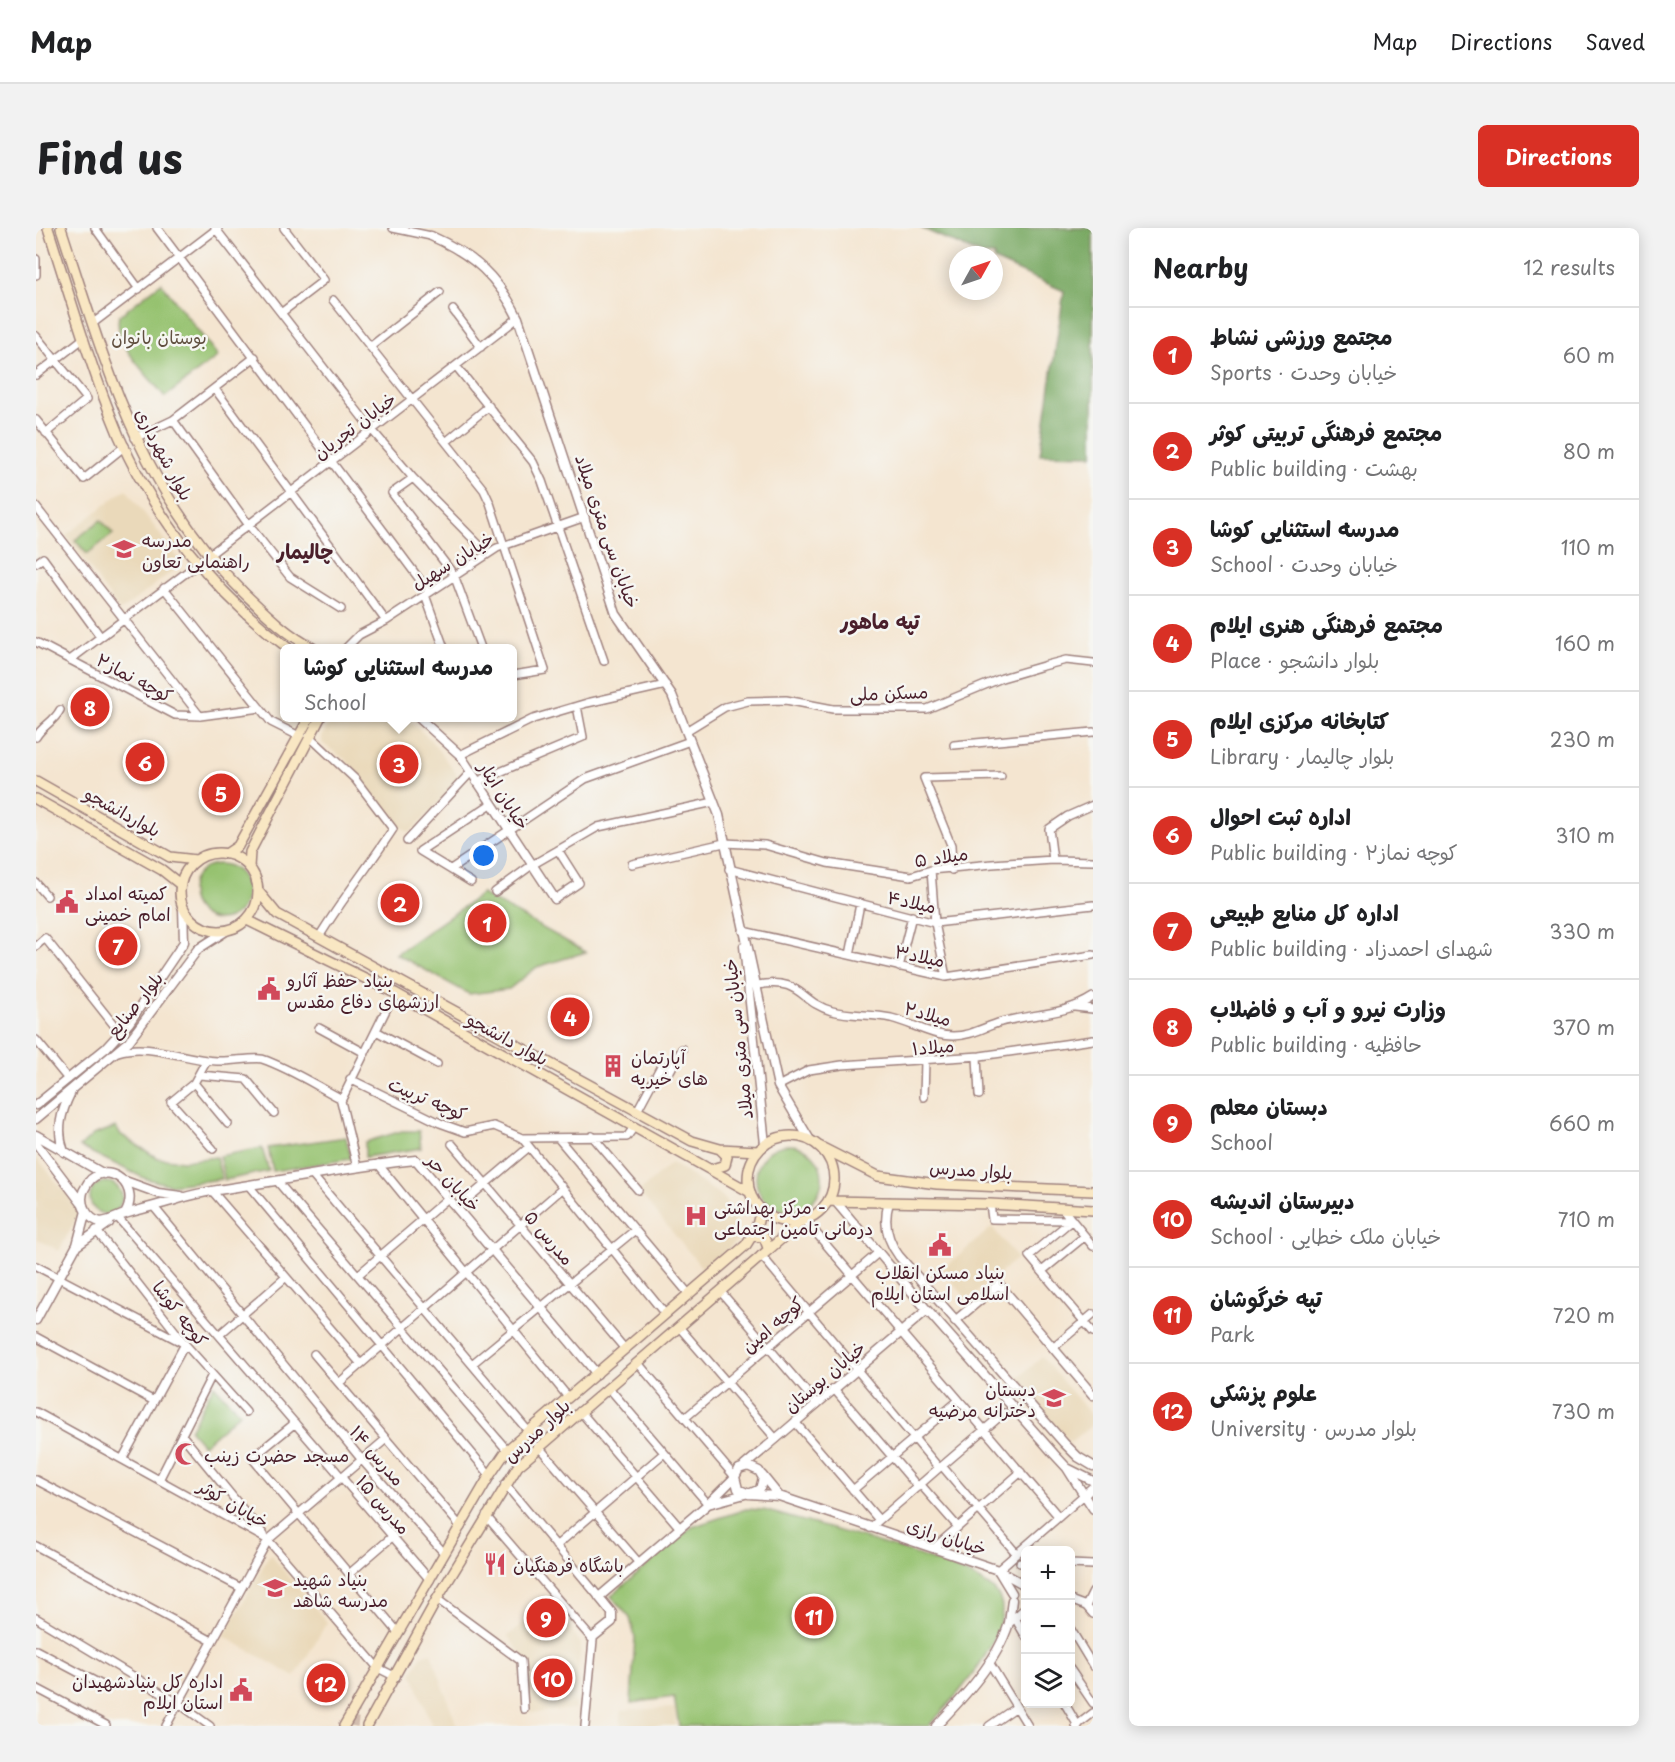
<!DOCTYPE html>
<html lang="en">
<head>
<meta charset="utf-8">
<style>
  body { margin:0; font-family:"Playpen Sans","Playpen Sans Arabic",sans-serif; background:#f2f2f2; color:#202124 }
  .controls { position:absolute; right:18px; bottom:18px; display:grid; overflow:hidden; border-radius:9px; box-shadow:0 3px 15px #0003 }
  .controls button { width:54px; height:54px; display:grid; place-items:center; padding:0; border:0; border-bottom:2px solid #e0e0e0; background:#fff; color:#202124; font:30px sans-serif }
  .compass { position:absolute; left:913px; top:18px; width:54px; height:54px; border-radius:50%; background:#fff; box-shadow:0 3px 15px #0003; rotate:50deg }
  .you { position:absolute; left:448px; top:628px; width:21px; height:21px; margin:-15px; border:4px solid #fff; border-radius:50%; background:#1a73e8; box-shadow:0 0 0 9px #1a73e833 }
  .badge { display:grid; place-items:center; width:39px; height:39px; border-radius:50%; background:#d93025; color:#fff; font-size:20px; font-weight:700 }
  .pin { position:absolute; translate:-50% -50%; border:3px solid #fff; box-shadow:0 2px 6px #0006 }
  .popup { position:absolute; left:244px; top:416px; width:237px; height:78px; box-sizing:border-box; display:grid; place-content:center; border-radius:9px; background:#fff; filter:drop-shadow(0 2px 4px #0005); font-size:20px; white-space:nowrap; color:#757577 }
  .popup b { font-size:22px; color:#202124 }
  .popup::after { content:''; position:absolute; left:50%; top:100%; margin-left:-12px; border:12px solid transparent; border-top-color:#fff }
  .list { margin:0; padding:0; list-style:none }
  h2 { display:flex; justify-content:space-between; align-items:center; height:78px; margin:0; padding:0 24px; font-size:26px }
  h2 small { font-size:20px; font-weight:400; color:#757577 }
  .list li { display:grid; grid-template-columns:39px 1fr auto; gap:18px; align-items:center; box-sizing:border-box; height:96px; padding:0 24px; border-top:2px solid #e0e0e0 }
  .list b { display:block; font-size:22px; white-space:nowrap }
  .list p { margin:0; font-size:20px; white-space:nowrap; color:#757577 }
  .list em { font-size:20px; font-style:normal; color:#757577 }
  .icon { flex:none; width:33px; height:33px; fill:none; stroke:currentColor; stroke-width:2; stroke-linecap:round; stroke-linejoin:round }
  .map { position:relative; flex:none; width:1057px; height:1498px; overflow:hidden; border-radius:9px }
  header { display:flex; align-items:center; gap:36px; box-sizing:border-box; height:84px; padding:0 30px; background:#fff; border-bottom:2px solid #e0e0e0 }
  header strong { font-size:28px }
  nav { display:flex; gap:33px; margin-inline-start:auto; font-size:21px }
  .intro { display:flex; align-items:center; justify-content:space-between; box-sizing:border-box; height:144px; padding:0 36px }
  h1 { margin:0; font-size:42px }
  .button { padding:15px 27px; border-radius:9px; background:#d93025; color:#fff; font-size:21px; font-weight:700 }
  main { display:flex; gap:36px; padding:0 36px }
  aside { flex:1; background:#fff; border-radius:9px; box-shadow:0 3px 15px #0003 }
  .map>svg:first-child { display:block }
</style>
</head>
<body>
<header>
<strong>Map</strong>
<nav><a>Map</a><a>Directions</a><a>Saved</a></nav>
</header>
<div class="intro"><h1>Find us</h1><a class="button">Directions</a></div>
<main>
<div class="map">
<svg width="1057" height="1498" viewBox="0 0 1057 1498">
  <rect width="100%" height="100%" fill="#f6f6f2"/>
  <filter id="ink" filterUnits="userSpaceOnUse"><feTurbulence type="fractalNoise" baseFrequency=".0167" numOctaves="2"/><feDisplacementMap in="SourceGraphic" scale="12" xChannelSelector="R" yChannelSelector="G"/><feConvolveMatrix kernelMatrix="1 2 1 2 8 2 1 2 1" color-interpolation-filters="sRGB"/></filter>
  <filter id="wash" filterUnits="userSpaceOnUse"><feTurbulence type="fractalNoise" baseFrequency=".008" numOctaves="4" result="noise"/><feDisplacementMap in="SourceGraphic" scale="24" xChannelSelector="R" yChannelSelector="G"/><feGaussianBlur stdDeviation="1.35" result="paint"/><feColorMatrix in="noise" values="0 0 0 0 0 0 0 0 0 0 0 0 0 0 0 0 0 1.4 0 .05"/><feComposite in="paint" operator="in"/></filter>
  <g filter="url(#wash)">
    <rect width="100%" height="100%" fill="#f4e5d0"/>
    <path fill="#ead9ba" d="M90 261 146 336 84 383 30 307Z
      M297 490H369L393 510 425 552 374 604 351 592 310 532 286 515V508Z
      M0 929 42 980 43 986 23 1023 0 1010Z
      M635 935 686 968 695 980 702 1012 667 1041 603 964Z
      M956 999 981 1030 932 1072 906 1042Z
      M1006 1129 1057 1189V1196L1034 1215 980 1152Z
      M234 1326 291 1394 259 1449 188 1408Z
      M515 1372 545 1416 538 1481 495 1485 491 1435 472 1408Z
      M395 1424 421 1498H396L376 1445 386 1428Z
      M640 1480 639 1498H584L586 1482Z"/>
    <path fill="#96c270" stroke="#70704e" stroke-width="1.5" d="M125 55 182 128 129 169C113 148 76 115 83 88Z
      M65 292 77 306 51 326 39 312Z
      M155 664a28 28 0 1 1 56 0a28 28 0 1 1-56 0Z
      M446 666 550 724 501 739 473 761 433 766 360 726Z
      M80 899 84 906 121 930 147 933 180 929 186 951 134 957 108 950 44 919 57 907Z
      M366 903H383L385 920 329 929V914Z
      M310 909 315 931 237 943 232 920Z
      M720 950a33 33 0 1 1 66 0a33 33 0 1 1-66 0Z
      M226 920 233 943 189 952 183 928Z
      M54 970a16 16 0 1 1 32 0a16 16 0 1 1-32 0Z
      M178 1157 204 1185 167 1217 154 1202Z
      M710 1281 728 1282C771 1295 942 1336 962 1367 983 1400 914 1477 892 1498H643L638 1469 595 1475 599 1409 594 1390 575 1368 656 1299Z"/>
    <path fill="#78a862" stroke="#616446" stroke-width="1.5" d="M885 0H1057V227L1004 226 1028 63 958 32V27H946Z"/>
  </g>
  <g filter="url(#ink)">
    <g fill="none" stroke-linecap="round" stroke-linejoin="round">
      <path stroke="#d2bdaf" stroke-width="9" stroke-dasharray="9 4.5" stroke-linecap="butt" d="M317 1498 320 1477"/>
      <g stroke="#9f827e" stroke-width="10">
        <path id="minor" d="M59 0 103 61
          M121 0 393 364
          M179 0 336 202 377 250 451 325
          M357 0 395 8
          M0 31V47
          M297 72 448 262 454 275 509 442 477 447
          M417 82 445 119
          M245 85 288 52 248 0
          M56 96 182 0
          M0 108 51 171 10 205
          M334 119 404 64
          M420 138 497 234 506 253 568 433
          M0 147 48 110
          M179 161 350 393
          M0 192 48 251 89 218
          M137 192 212 296 254 349 305 381
          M99 210 137 192 219 129
          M410 214 453 178
          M377 250 356 265 418 347 445 420
          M0 279 164 488
          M173 327 482 90
          M0 335 7 330 64 408
          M128 360 235 494 263 508
          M389 367 408 420
          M0 414 139 487 164 488 224 480
          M310 420 323 407 350 393 461 320 549 289
          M34 432 163 335
          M650 503 689 479 712 473 750 472 797 481H891L966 450 1007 438 1030 432 1057 435
          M273 508 319 551 357 601C333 638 306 671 283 709
          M0 509C7 497 18 494 24 482
          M918 517 1057 504
          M424 527 497 491 551 475 630 457
          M440 554 547 509 541 478
          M371 613 434 545
          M1017 632 1013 601 1032 588 1057 577
          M596 636 688 615 729 617 791 635 875 648 895 642 956 636 1017 632 1057 633
          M415 641 549 551 654 513
          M693 641 899 695 1057 677
          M895 642 899 695 910 749
          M916 642 915 617 888 550 965 548
          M435 654 384 623 455 576
          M0 655 11 668
          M459 664 496 637 562 599 678 574
          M519 671 543 655 522 622
          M707 703 910 749 1057 727
          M0 718 9 710 85 806
          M814 727 824 676
          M863 739 876 688
          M722 757C766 749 763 774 796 783 815 788 836 786 855 790 876 795 895 808 917 808 935 808 948 799 965 794 995 786 1030 787 1057 769
          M1039 779 1057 781
          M283 800 329 825
          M340 803 401 836
          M0 812 32 851
          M82 824C113 814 148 832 181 833 192 834 219 829 226 831 253 840 279 857 304 870L305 873
          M941 829 943 867
          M170 833 158 855 135 874 177 921
          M163 847 210 851 238 885
          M314 851 404 895 429 904 458 898 486 910 591 909 598 899
          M158 855 192 896
          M742 858 773 842 806 837 944 828 1057 812
          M888 869 889 833
          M601 883 625 838 634 843 646 821
          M556 908 602 962
          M486 910 629 1086
          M522 910 652 1065
          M416 916 589 1121
          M342 936 532 1169
          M321 939 305 873 353 776
          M276 947 493 1204
          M241 953 471 1222
          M213 958 454 1247
          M177 964 325 1136
          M954 976 956 991 1036 992
          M118 979 326 1232 408 1325
          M421 980 493 919
          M1026 980 1057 1018
          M83 991 394 1352
          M769 992 1023 1289
          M1036 992 993 1028 1057 1104
          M60 1002 149 1116 210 1184
          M725 1027 903 1240 834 1300
          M0 1038 149 1116 87 1230
          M1006 1043 1049 1008
          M322 1047 412 970
          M685 1064 781 1176
          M643 1099 740 1211
          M183 1107 250 1049
          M0 1109 118 1173
          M1017 1120 1057 1086
          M278 1126 425 1299
          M602 1135 699 1249
          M436 1136 599 1002
          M303 1155 527 960
          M573 1160 672 1276
          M798 1161 882 1259
          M544 1183 644 1300
          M0 1184 232 1312 342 1440 360 1449
          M968 1185 906 1238 980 1325
          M649 1190 842 1025
          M759 1194 843 1292
          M259 1195 216 1230 361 1403
          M146 1207 228 1307
          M502 1218 603 1335
          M124 1250 176 1147
          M0 1252 205 1360
          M469 1256 563 1369
          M885 1257 922 1299
          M817 1262 923 1172
          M450 1288 557 1412 549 1498
          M0 1318 176 1413
          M520 1318 628 1225
          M898 1320 985 1244
          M984 1335H990
          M1034 1336 1057 1337
          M962 1342 1048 1267 1057 1281
          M313 1346 357 1308
          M401 1371 485 1433 488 1481
          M1034 1372 1050 1378 1057 1386
          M1050 1378 1057 1364
          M0 1390 142 1475 174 1498
          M979 1390 990 1409
          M1034 1400 1057 1438
          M0 1422 66 1457
          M953 1434 992 1498
          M1034 1441 1057 1475
          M0 1460 70 1497
          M1029 1476 1042 1498
          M130 1498 232 1312 350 1211
          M953 1498 979 1480
          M1040 1498 1057 1485"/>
      </g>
      <g stroke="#9f827e" stroke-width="11">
        <path id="tertiary" d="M395 8C438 27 462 49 482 90L580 386 636 467 683 587 742 858 774 912
          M383 490 424 527 519 671
          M708 718 729 916
          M0 877 70 820 93 795 148 714 147 679
          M0 891 93 813 162 721 190 703
          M0 907 68 946
          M0 915 47 977
          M28 924C20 902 25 884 35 864
          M89 953 122 965 145 968
          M800 974 891 1082 1018 1226 1031 1240 1057 1253
          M853 974C847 994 850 1011 863 1028L1028 1215 1042 1229 1057 1238
          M89 986C108 952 63 929 49 960 45 966 45 975 49 982 63 1004 76 989 92 985 107 981 122 977 136 973 165 963 196 960 226 955 277 947 328 937 380 932L561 1146
          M42 1017 73 995
          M0 1092 41 1017 50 983
          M919 1093 963 1056 1057 1167
          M708 1238 891 1082
          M1031 1240 1048 1267 1057 1259
          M726 1247 743 1268
          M713 1266 724 1261 727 1250 723 1243 712 1238 703 1241 699 1249 702 1261 713 1266 743 1268 962 1342
          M672 1276 709 1266
          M976 1365 962 1342 987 1356
          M976 1372 973 1395 990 1380
          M556 1410 576 1394V1385L563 1369 672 1276 699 1249
          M900 1498C928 1469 961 1434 973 1395"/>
      </g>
      <g stroke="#9f827e" stroke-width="12">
        <path id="secondary" d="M12 0C34 69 55 141 83 208 119 291 180 366 252 420
          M25 0C70 137 103 262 209 366 230 386 251 407 277 420
          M0 553 134 629 160 632
          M0 571 126 642 145 657
          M144 664a39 39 0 1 1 78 0a39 39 0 1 1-78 0Z
          M190 626 202 618 273 490
          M213 639 214 624 284 490
          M223 664 241 686 656 913 684 921 722 923
          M211 692 359 765 714 964
          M712 951a43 43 0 1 1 86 0a43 43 0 1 1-86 0Z
          M783 918 842 948 901 956 1057 963
          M676 941 689 937 691 928 684 921
          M792 973 954 976 1057 982
          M717 1008 728 1009 732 1020
          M308 1498 454 1247 471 1222 710 1017 720 1001 725 981
          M331 1498 401 1371 482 1238 767 992"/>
      </g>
      <use href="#minor" stroke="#fff" stroke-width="7"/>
      <use href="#tertiary" stroke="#fff" stroke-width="8"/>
      <use href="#secondary" stroke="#f9e7c3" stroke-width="9"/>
    </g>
  </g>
  <defs>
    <g id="school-bare" transform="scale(1.8)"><path d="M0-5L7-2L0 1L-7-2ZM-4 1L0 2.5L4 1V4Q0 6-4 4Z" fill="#d1495b" stroke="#f6f6f2" stroke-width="2.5" paint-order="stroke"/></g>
    <g id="civic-bare" transform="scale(1.8)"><path d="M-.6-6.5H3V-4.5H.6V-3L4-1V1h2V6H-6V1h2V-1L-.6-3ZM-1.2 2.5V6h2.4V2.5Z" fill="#d1495b" stroke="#f6f6f2" stroke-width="2.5" paint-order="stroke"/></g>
    <g id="building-bare" transform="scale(1.8)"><path d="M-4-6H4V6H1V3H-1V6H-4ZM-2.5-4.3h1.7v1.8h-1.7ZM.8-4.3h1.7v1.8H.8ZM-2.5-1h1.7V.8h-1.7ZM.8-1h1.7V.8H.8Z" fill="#d1495b" stroke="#f6f6f2" stroke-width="2.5" paint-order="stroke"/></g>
    <g id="hospital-bare" transform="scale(1.8)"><path d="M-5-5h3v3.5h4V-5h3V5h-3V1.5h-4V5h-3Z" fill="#d1495b" stroke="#f6f6f2" stroke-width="2.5" paint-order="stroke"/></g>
    <g id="mosque-bare" transform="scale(1.8)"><path d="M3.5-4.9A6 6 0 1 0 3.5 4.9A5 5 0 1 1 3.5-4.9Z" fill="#d1495b" stroke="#f6f6f2" stroke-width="2.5" paint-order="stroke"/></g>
    <g id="restaurant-bare" transform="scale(1.8)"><path d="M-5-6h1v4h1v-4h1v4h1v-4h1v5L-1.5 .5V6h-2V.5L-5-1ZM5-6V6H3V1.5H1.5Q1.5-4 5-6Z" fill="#d1495b" stroke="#f6f6f2" stroke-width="2.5" paint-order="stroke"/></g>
  </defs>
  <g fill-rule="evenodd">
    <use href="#school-bare" x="88" y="321"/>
    <use href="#civic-bare" x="31" y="674"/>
    <use href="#civic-bare" x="233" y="761"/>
    <use href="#building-bare" x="577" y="838"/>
    <use href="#hospital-bare" x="660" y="988"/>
    <use href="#civic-bare" x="904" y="1017"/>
    <use href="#school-bare" x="1018" y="1170"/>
    <use href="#mosque-bare" x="150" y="1226"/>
    <use href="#restaurant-bare" x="459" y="1336"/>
    <use href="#school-bare" x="239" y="1360"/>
    <use href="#civic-bare" x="205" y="1462"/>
  </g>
  <g text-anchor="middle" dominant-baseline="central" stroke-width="5" stroke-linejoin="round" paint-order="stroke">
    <g font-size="18" fill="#615040" stroke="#f6f6f2">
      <text x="123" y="108">بوستان بانوان</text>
    </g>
    <g font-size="18" fill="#4a1f2b" stroke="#f6f6f2">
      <text transform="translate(318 197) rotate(-37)">خیابان تجریان</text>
      <text transform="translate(129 226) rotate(62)">بلوار شهرداری</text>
      <text transform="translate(572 303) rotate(71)">خیابان سی متری میلاد</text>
      <text transform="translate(416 332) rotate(-32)">خیابان سهیل</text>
      <text transform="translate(99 449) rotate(28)">کوچه نماز۲</text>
      <text transform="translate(853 464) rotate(-2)">مسکن ملی</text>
      <text transform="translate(469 567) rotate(57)">خیابان ایثار</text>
      <text transform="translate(87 583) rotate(29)">بلواردانشجو</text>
      <text transform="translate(905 628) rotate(-8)">میلاد ۵</text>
      <text transform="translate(876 673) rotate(12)">میلاد۴</text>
      <text transform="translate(884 727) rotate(11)">میلاد۳</text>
      <text transform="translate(98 776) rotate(-51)">بلوار صنایع</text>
      <text transform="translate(892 785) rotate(15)">میلاد۲</text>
      <text transform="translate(472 810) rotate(29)">بلوار دانشجو</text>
      <text transform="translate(701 811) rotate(-96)">خیابان سی متری میلاد</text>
      <text transform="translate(897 818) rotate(-5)">میلاد۱</text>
      <text transform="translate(392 870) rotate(23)">کوچه تربیت</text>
      <text transform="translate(935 941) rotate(4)">بلوار مدرس</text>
      <text transform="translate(418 954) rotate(48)">خیابان حر</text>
      <text transform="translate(514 1009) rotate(50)">مدرس ۵</text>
      <text transform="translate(145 1085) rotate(52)">کوچه کوشا</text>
      <text transform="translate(736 1096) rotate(-41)">کوچه امین</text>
      <text transform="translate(788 1148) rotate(-40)">خیابان بوستان</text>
      <text transform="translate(500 1202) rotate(-43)">بلوار مدرس</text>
      <text transform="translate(342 1227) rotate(49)">مدرس ۱۴</text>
      <text transform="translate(198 1275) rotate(30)">خیابان کوثر</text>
      <text transform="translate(348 1276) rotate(49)">مدرس ۱۵</text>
      <text transform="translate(911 1308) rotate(18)">خیابان رازی</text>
    </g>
    <g font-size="18" fill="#4a1f2b" stroke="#f6f6f2" text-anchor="start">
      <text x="106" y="311">مدرسه<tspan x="106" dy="21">راهنمایی تعاون</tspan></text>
      <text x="49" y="664">کمیته امداد<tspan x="49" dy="21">امام خمینی</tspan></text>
      <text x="251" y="751">بنیاد حفظ آثارو<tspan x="251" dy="21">ارزشهای دفاع مقدس</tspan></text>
      <text x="595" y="828">آپارتمان<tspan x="595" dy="21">های خیریه</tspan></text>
      <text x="678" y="978">مرکز بهداشتی -<tspan x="678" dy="21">درمانی تامین اجتماعی</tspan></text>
      <text x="904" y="1043" text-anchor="middle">بنیاد مسکن انقلاب<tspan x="904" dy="21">اسلامی استان ایلام</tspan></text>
      <text x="1000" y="1160" text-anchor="end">دبستان<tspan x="1000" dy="21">دخترانه مرضیه</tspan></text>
      <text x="168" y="1226">مسجد حضرت زینب</text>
      <text x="477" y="1336">باشگاه فرهنگیان</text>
      <text x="257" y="1350">بنیاد شهید<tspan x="257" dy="21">مدرسه شاهد</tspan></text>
      <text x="187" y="1452" text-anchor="end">اداره کل بنیادشهیدان<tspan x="187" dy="21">استان ایلام</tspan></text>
    </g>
    <g font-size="20" font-weight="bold" fill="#4a1f2b" stroke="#f6f6f2">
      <text x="269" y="323">چالیمار</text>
      <text x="844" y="393">تپه ماهور</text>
    </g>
  </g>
</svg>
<div class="controls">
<button>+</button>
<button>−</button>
<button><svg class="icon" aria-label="layers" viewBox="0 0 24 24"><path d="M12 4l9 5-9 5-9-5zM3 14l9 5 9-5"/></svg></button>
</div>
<svg class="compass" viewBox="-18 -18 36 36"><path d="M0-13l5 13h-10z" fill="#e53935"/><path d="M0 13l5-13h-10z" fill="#757577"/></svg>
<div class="you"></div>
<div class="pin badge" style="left:451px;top:695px">1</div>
<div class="pin badge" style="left:364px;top:675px">2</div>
<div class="pin badge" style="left:363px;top:536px">3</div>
<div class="popup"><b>مدرسه استثنایی کوشا</b>School</div>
<div class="pin badge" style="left:534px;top:789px">4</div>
<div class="pin badge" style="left:185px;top:565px">5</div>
<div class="pin badge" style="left:109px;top:534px">6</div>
<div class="pin badge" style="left:82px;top:718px">7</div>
<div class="pin badge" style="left:54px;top:479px">8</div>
<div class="pin badge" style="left:510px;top:1390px">9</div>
<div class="pin badge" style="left:517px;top:1450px">10</div>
<div class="pin badge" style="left:778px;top:1388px">11</div>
<div class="pin badge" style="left:290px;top:1455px">12</div>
</div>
<aside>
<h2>Nearby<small>12 results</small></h2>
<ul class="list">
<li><span class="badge">1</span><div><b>مجتمع ورزشی نشاط</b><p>Sports · خیابان وحدت</p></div><em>60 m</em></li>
<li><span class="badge">2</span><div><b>مجتمع فرهنگی تربیتی کوثر</b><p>Public building · بهشت</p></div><em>80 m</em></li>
<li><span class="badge">3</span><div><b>مدرسه استثنایی کوشا</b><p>School · خیابان وحدت</p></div><em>110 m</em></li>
<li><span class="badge">4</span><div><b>مجتمع فرهنگی هنری ایلام</b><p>Place · بلوار دانشجو</p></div><em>160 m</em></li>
<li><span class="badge">5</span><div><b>کتابخانه مرکزی ایلام</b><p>Library · بلوار چالیمار</p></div><em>230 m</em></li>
<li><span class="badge">6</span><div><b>اداره ثبت احوال</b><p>Public building · کوچه نماز۲</p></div><em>310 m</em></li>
<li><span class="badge">7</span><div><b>اداره کل منابع طبیعی</b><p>Public building · شهدای احمدزاد</p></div><em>330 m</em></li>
<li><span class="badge">8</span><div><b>وزارت نیرو و آب و فاضلاب</b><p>Public building · حافظیه</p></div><em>370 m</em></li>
<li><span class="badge">9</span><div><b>دبستان معلم</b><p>School</p></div><em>660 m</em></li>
<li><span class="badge">10</span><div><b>دبیرستان اندیشه</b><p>School · خیابان ملک خطایی</p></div><em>710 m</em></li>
<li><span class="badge">11</span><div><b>تپه خرگوشان</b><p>Park</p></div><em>720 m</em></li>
<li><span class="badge">12</span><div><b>علوم پزشکی</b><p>University · بلوار مدرس</p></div><em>730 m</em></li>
</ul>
</aside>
</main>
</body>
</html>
